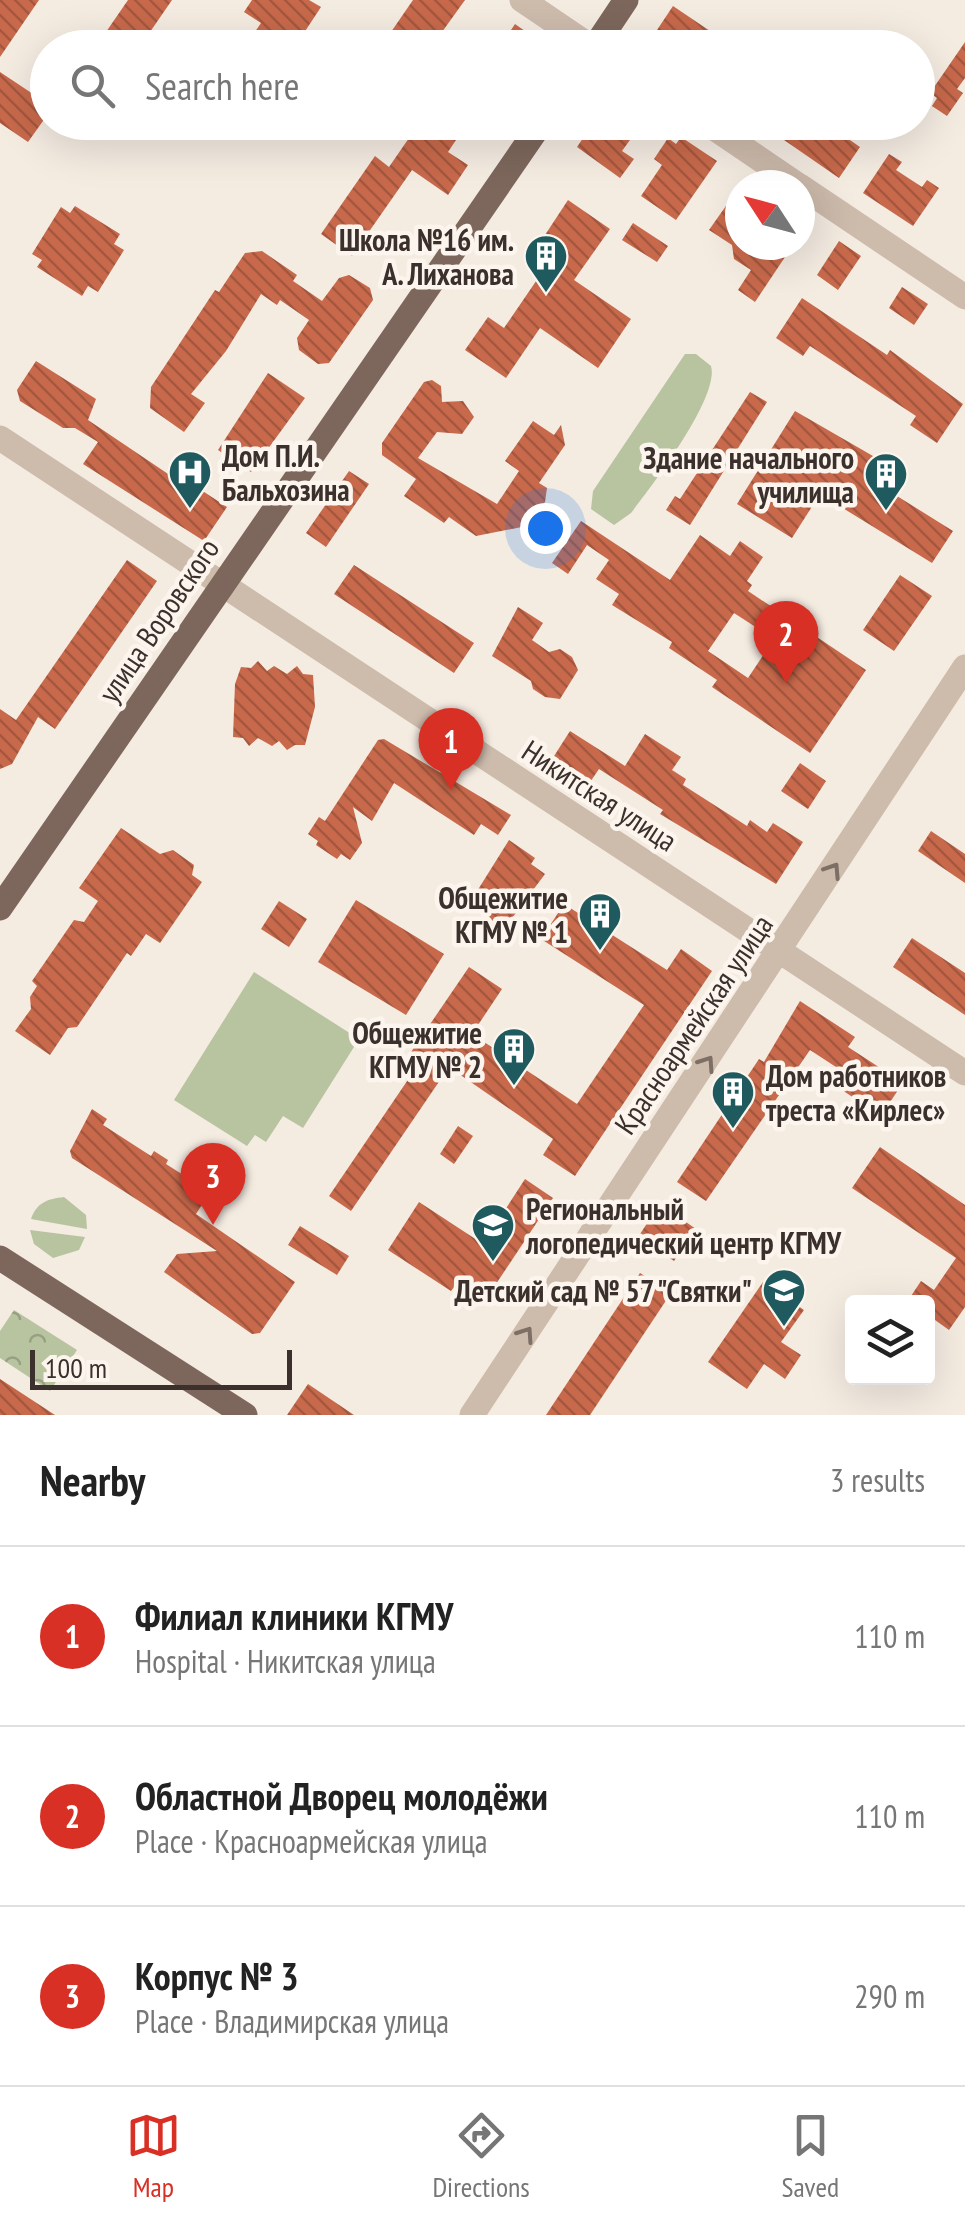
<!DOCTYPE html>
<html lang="en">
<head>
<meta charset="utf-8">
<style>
  body { margin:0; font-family:"PT Sans Narrow",sans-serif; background:#f2f2f2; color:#222 }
  .controls { position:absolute; right:30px; bottom:30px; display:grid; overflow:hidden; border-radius:10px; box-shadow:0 10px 40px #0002 }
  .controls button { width:90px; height:90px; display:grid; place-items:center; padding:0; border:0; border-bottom:2px solid #e0e0e0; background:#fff; color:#222; font:50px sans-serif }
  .compass { position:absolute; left:725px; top:170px; width:90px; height:90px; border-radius:50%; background:#fff; box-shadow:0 10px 40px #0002; rotate:306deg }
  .scale { position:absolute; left:30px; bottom:25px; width:262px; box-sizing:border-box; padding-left:10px; border:5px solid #3b302b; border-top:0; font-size:28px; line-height:35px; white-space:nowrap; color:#3b302b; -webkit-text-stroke:8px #fbf5ee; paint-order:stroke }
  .you { position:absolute; left:545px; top:528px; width:35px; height:35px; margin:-25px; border:8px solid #fff; border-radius:50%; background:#1a73e8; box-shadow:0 0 0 15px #1a73e833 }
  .badge { display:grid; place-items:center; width:65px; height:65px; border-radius:50%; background:#d93025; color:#fff; font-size:32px; font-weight:700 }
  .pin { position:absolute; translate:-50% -82px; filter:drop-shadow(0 2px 5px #0008) }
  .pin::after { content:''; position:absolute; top:52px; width:35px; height:30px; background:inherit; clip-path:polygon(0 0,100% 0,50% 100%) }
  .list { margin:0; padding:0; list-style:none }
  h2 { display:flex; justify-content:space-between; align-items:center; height:130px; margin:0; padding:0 40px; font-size:42px }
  h2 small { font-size:32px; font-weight:400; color:#767676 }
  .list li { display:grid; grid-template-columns:65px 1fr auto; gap:30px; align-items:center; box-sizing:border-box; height:180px; padding:0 40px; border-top:2px solid #e0e0e0 }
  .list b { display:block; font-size:38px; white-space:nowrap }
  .list p { margin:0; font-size:32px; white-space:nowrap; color:#767676 }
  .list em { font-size:32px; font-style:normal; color:#767676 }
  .icon { flex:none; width:55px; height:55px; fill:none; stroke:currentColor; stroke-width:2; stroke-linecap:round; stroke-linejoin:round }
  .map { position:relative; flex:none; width:965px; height:1415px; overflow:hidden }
  .search { position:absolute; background:#fff; box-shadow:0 10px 40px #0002; left:30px; right:30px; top:30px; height:110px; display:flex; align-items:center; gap:25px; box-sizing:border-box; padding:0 35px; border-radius:55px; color:#767676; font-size:38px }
  .sheet { height:670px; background:#fff }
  nav { display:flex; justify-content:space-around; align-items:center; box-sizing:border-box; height:140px; border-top:2px solid #e0e0e0; background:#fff; font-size:28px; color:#767676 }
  nav a { display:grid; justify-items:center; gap:5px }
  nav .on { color:#d93025 }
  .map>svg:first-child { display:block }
</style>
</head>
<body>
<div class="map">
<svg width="965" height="1415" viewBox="0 0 965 1415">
  <defs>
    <pattern id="forest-crowns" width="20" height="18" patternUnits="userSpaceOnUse" patternTransform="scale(2.5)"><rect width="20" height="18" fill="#b8c4a0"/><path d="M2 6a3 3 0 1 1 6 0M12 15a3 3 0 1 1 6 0" fill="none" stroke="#97a083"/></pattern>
    <pattern id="building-back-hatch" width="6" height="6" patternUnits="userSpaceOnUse" patternTransform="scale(2.5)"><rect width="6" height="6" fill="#c8694b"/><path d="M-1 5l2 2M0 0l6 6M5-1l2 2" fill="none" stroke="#a4573f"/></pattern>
  </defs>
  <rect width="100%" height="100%" fill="#f4ebe1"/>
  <path fill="#b8c4a0" d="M685 354H696L711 366C720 397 651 487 631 513L614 525 591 509 593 491Z
    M254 972 359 1039 303 1128 283 1116 266 1142 255 1135 247 1146 174 1100Z
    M64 1197 86 1215 87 1229 31 1219C37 1202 48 1199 64 1197Z
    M30 1230 85 1237 79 1250 53 1258 34 1244Z"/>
  <path fill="url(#forest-crowns)" d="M14 1310 77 1350 50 1391 0 1358V1331Z"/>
  <path fill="url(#building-back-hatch)" fill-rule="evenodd" d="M0 0H39L0 57Z
    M128 0H172L139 48H95Z
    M252 0H309L321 7 294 48H211L222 30 246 45 261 23 244 12Z
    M413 0H465L442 32 465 48H380Z
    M673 6 710 31 699 48H645Z
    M515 24 549 48H499Z
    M965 42V78L957 89 963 93 947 116 932 106 937 98 930 93Z
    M0 72 48 104V114L28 142 0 123Z
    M420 122H468L448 152 468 165 448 195 412 170 352 256 321 234 375 156 389 167Z
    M594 122H643L622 151 634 159 620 178 577 147Z
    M758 122H824L860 147 839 178Z
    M681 137 717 161 676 220 641 196 662 165 654 159 668 138 676 144Z
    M889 154 902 162 896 170 922 187 927 180 939 188 913 226 863 193Z
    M740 186V245H793L755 302 738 290 751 270 734 259 732 245 709 230Z
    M568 200 610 229 574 280 631 319 598 368 540 328 506 378 465 350 488 317 504 328 560 246 545 235Z
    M75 206 120 234 114 244 124 250 98 292 88 286 82 296 37 267 42 260 32 254 61 207 70 213Z
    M633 223 668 246 657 262 622 240Z
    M839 241 861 256 838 290 817 275Z
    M262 251 297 275 293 281 322 301 339 278 349 275 370 288 373 300 329 363 318 364 299 350 297 338 309 320 280 300 277 305 261 294 226 351 191 394 205 403 184 432 150 408 151 387 215 290 219 292 245 253Z
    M902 287 928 304 914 325 889 308Z
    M802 298 887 355 890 350 963 404 937 443 910 425 916 416 810 346 803 356 776 338Z
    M36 361 96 399 88 420 177 480 187 466 205 478 198 488 227 507 204 541 83 464 98 442 75 428H63L20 401 17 390Z
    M268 373 305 398 251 472 218 450Z
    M432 380 441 386 442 402 463 401 474 417 462 434 437 432 418 458 497 504 519 471 505 461 533 421 554 435 561 425 565 445 539 483 547 488 545 502 527 526 476 536 449 517 444 523 404 496 416 479 382 455V443L424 382Z
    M750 392 767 402 690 525 666 510 675 496 680 499Z
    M795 411 892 467 881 486 953 531 932 563 820 494 792 538 737 504Z
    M349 471 369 484 326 547 306 533Z
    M581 521 670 580 700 535 730 556 740 541 763 557 747 581 752 585 748 591 866 670 810 753 712 687 717 680 669 648 672 642 612 605 619 594 596 579 609 560 587 545 568 574 552 563ZM734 613 774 639 748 678 708 651Z
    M127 560 157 581 55 729 38 717 12 764 0 769V709L16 720Z
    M354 565 474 643 454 673 334 594Z
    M900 575 932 596 894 651 863 630Z
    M518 607 543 623 532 640 549 652 560 649 572 657 578 670 560 699 545 697 533 689 531 681 492 656Z
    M258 661 267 671 274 666 287 674 297 666 303 674 313 675 315 707 305 745H295L287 750 279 741 272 746 258 738 249 746 243 738 233 737 235 684 241 667 251 668Z
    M570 731 625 766 645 734 681 757 672 770 686 779 683 785 747 826 750 820 767 832 773 823 803 842 776 884 660 814 663 810 599 769 586 788 549 764Z
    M384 739 511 815 498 835 481 824 474 835 394 783 372 821 353 807 362 843 350 860 341 854 337 859 316 845 318 841 308 834 319 817 325 821 378 740Z
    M800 763 826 781 808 809 781 791Z
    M121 828 160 854 173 850 194 865 192 875 202 882 160 943 146 934 131 956 127 953 77 1027 68 1028 50 1055 15 1031 31 1009 30 997 37 986 32 981 74 920 84 922 98 901 79 888Z
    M931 831 965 854V883L918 851Z
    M509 840 535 858 531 864 545 874 498 937 480 925 486 916 469 904Z
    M356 900 444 954 406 1015 318 962Z
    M279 901 307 919 289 947 261 929Z
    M564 904 667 970 681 949 712 971 575 1176 543 1155 553 1139 449 1067 351 1211 329 1196 418 1065 407 1058 469 967 502 989 472 1034 577 1104 644 1005 541 939Z
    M912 938 965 973V1015L893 967Z
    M800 1001 855 1037 848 1047 891 1075 888 1080 900 1087 881 1116 827 1080 836 1067 810 1050 706 1201 677 1182 759 1059 764 1062Z
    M92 1109 107 1119 103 1125 151 1156 154 1151 168 1160 166 1164 210 1192 196 1214 295 1282 260 1333 252 1334 164 1272 177 1254 217 1251 72 1158 70 1151Z
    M458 1126 473 1136 454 1164 440 1154Z
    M880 1147 965 1205V1307L949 1330 928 1315V1302H907L921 1281 934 1290 956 1258 852 1188Z
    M525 1179 553 1198 496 1284 483 1292 458 1282 451 1291 388 1250 419 1202 483 1244Z
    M660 1204 696 1229 674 1261 638 1237Z
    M300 1226 349 1256 337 1275 288 1245Z
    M640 1273 671 1293 590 1415H546Z
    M763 1282 804 1310 781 1342 801 1355 785 1379 764 1364 747 1389 708 1362Z
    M0 1379 55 1415H0Z
    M308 1384 354 1415H287Z"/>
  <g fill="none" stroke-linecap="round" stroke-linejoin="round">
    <path stroke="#cdbbac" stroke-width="25" d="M522 0 593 48
      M705 122 798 185
      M800 186 965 297
      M0 438 965 1073
      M472 1415 965 667"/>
    <path stroke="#7d675c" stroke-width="25" d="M594 48 626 0
      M0 908 542 122
      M0 1258 245 1415"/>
  </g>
  <defs><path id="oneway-chevron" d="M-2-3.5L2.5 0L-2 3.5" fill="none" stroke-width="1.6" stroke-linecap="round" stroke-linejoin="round" transform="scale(2.5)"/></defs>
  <g stroke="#7d6f65">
    <use href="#oneway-chevron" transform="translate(833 870) rotate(-57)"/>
    <use href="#oneway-chevron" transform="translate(707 1063) rotate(-56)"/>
    <use href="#oneway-chevron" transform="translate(526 1334) rotate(-56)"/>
  </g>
  <defs>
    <g id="building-pin" transform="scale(2.25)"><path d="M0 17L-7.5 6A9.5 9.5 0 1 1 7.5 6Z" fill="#1f5a5e" stroke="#fbf5ee"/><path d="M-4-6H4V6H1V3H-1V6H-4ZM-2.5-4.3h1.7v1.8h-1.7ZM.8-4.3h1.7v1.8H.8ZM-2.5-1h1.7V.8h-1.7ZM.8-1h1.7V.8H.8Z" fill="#fff"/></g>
    <g id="hospital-pin" transform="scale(2.25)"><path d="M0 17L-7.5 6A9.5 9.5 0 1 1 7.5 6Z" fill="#1f5a5e" stroke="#fbf5ee"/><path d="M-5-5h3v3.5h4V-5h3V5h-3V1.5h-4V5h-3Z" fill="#fff"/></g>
    <g id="university-pin" transform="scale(2.25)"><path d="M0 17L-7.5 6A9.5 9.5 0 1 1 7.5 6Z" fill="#1f5a5e" stroke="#fbf5ee"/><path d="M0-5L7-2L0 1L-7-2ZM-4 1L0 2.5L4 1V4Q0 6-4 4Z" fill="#fff"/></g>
    <g id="school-pin" transform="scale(2.25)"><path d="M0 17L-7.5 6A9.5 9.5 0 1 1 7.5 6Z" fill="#1f5a5e" stroke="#fbf5ee"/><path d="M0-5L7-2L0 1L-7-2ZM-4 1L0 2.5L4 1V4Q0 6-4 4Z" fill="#fff"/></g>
  </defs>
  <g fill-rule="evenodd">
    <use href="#building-pin" x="546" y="256"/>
    <use href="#hospital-pin" x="190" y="472"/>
    <use href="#building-pin" x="886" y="474"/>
    <use href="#building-pin" x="600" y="914"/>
    <use href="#building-pin" x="514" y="1049"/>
    <use href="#building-pin" x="733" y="1092"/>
    <use href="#university-pin" x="493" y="1225"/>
    <use href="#school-pin" x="784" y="1290"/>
  </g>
  <g text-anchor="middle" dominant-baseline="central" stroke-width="9" stroke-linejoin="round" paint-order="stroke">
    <g font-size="30" font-weight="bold" fill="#3b302b" stroke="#fbf5ee" text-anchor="end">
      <text x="514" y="239">Школа №16 им.<tspan x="514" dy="34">А. Лиханова</tspan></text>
      <text x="222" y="455" text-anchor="start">Дом П.И.<tspan x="222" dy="34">Бальхозина</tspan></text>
      <text x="854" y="457">Здание начального<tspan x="854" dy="34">училища</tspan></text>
      <text x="568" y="897">Общежитие<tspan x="568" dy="34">КГМУ № 1</tspan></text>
      <text x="482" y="1032">Общежитие<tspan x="482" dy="34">КГМУ № 2</tspan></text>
      <text x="766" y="1075" text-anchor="start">Дом работников<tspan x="766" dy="34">треста «Кирлес»</tspan></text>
      <text x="526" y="1208" text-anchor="start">Региональный<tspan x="526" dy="34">логопедический центр КГМУ</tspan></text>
      <text x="752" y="1290">Детский сад № 57 "Святки"</text>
    </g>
    <g font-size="30" fill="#3b302b" stroke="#fbf5ee">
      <text transform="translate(158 620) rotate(-56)">улица Воровского</text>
      <text transform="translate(600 795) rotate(33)">Никитская улица</text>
      <text transform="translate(693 1024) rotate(-56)">Красноармейская улица</text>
    </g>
  </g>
</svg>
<div class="controls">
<button><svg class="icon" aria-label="layers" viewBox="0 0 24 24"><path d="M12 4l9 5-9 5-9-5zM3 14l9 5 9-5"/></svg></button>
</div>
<svg class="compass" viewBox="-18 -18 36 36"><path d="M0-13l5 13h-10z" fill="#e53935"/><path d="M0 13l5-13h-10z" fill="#767676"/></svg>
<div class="scale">100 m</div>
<div class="you"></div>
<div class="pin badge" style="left:451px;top:790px">1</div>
<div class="pin badge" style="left:786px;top:683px">2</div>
<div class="pin badge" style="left:213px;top:1225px">3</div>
<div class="search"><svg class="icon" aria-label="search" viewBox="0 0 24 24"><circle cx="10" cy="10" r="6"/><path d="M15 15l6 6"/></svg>Search here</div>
</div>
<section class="sheet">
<h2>Nearby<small>3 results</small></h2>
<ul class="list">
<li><span class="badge">1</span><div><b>Филиал клиники КГМУ</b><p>Hospital · Никитская улица</p></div><em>110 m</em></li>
<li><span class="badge">2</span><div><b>Областной Дворец молодёжи</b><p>Place · Красноармейская улица</p></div><em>110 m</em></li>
<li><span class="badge">3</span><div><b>Корпус № 3</b><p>Place · Владимирская улица</p></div><em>290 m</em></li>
</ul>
</section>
<nav>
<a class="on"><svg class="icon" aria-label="map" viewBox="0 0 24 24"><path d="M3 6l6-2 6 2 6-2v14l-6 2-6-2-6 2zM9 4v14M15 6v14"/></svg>Map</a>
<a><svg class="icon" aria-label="directions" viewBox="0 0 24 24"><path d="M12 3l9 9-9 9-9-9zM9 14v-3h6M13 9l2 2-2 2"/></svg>Directions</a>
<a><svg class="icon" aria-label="saved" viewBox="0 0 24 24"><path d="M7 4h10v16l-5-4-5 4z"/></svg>Saved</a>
</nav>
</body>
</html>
